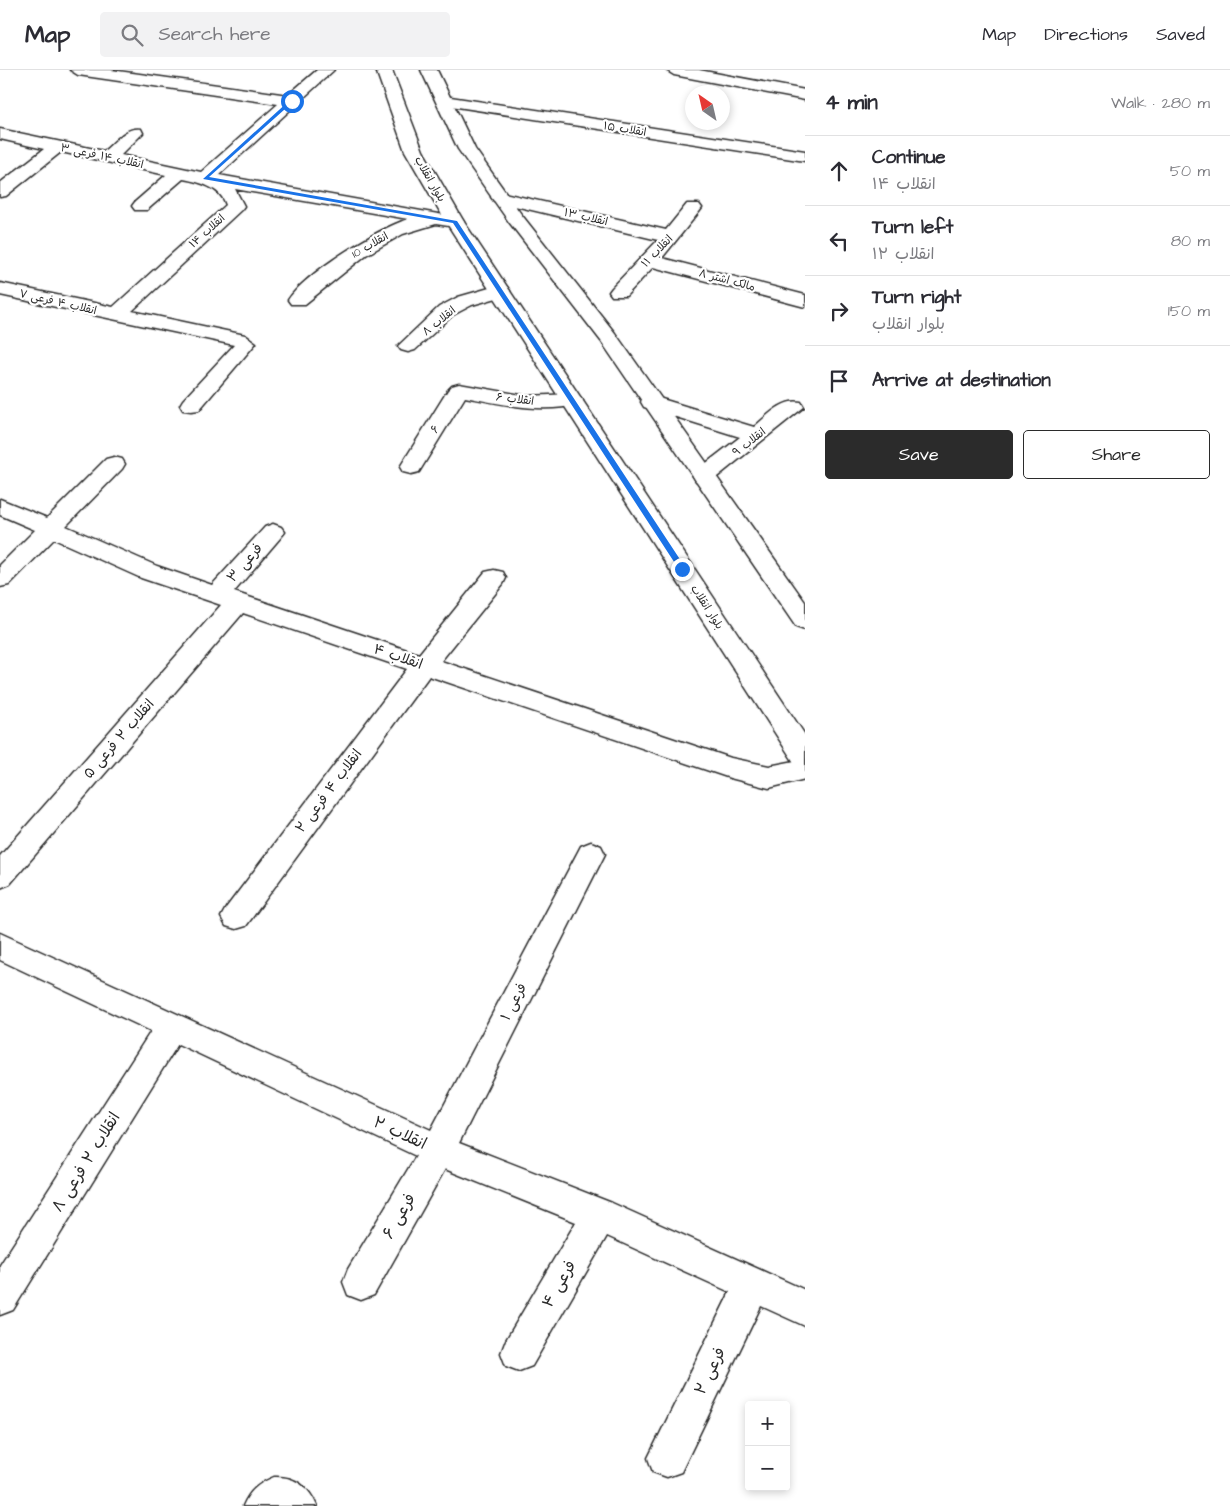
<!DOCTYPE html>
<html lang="en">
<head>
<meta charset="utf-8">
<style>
  body { margin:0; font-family:"Architects Daughter","Playpen Sans Arabic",sans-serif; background:#f2f2f3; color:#2b2b33 }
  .controls { position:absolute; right:15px; bottom:15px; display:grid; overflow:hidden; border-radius:5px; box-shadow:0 2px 8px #0003 }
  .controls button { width:45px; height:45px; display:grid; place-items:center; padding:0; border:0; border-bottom:1px solid #e1e1e2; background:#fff; color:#2b2b33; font:25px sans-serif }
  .compass { position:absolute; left:685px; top:15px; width:45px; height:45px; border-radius:50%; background:#fff; box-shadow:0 2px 8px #0003; rotate:326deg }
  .stop { position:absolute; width:15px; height:15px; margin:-11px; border:4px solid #1a73e8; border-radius:50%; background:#fff }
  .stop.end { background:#1a73e8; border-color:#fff; box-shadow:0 1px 5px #0008 }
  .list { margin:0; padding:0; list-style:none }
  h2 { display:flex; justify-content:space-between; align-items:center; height:65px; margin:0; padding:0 20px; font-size:21px }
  h2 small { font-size:16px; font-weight:400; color:#7c7c81 }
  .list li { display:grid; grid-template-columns:32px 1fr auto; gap:15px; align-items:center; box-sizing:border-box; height:70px; padding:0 20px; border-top:1px solid #e1e1e2 }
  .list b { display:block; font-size:19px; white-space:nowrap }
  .list p { margin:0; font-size:16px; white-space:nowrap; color:#7c7c81 }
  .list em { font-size:16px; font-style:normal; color:#7c7c81 }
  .actions { display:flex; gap:10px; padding:15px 20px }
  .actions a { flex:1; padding:11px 0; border:1px solid #2b2b2b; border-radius:5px; text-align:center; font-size:18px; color:#2b2b2b }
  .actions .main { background:#2b2b2b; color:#fff }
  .icon { flex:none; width:28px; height:28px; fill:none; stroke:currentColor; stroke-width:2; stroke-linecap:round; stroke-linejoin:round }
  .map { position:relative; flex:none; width:805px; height:1436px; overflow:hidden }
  header { display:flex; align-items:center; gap:30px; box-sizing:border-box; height:70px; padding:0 25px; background:#fff; border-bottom:1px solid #e1e1e2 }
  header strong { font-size:24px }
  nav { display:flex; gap:28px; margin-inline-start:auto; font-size:18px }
  .search { width:350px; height:45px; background:#f2f2f3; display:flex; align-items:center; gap:12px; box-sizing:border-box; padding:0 18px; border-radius:5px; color:#7c7c81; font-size:19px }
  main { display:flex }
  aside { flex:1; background:#fff }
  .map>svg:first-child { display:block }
</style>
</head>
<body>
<header>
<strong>Map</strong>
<div class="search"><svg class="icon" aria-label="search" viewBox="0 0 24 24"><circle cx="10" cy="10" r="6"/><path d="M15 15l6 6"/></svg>Search here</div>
<nav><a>Map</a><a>Directions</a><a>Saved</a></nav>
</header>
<main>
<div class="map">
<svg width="805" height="1436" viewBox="0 0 805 1436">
  <rect width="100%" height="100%" fill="#fff"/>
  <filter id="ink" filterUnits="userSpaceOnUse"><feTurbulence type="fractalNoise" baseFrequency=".02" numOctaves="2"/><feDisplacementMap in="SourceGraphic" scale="10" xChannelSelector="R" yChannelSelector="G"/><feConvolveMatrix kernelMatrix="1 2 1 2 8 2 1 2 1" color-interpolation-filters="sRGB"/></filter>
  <g filter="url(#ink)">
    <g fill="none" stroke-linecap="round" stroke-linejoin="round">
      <g stroke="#2b2b2b" stroke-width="3">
        <path id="minor" d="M70 0H111L288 25 317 0H334L219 105 455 147 461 148 464 152 461 156 455 157 436 154 403 164 366 185 305 234H291L288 230C307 202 376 160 408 149L235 119 244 136 241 140 132 241 245 265 256 273 199 340 191 341 183 340 180 335 183 330 234 275 0 225V213L113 237 226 135C221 117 199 112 183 109L147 140H135L132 136 135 132 166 105 61 82 6 126 0 127V113L44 79 0 69V59L104 81C115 72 126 56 141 59L143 63 121 85 201 102 278 34 78 5Z
          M666 0H699L805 20V30L674 5Z
          M444 26 805 81V91L438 34 436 31Z
          M500 122 666 160 687 134H699L702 138 699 142 662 188 805 225V237L653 197 626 226H612L609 222 612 218 658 170 494 131 491 127 494 123Z
          M500 215 507 217 510 221 507 225 472 235 453 245 415 280 408 282 401 280 398 276 439 237 458 227Z
          M459 314 527 326 572 324 579 326 583 330 579 334C542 344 502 334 465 327L419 402 411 404 403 402 400 397 448 320 452 316Z
          M652 326 754 357C767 346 783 328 801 332L804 337 712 411 704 413 696 411 693 406 696 401 740 367 644 337 641 332 644 327Z
          M114 387 122 389 125 394 122 399 66 456 157 496 212 515 265 457 273 454 281 457 285 462 281 467 234 522 419 584 485 502 494 500 503 502 506 508 503 514 441 591 731 688 769 696 805 689V709L769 718 730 708 429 606 246 856 236 859 226 856 221 847 226 838 407 599 243 543 10 814 0 818V786L221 535 141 508 54 469 9 515 0 517V495L35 460 0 445V429L47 448 106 389Z
          M591 772 601 776 605 784 459 1073 612 1133 805 1220V1256L761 1236 681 1402 667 1407 653 1402 648 1388 730 1222 607 1166 532 1296 519 1301 506 1296 501 1283 506 1270 576 1152 445 1099 374 1225 361 1230 348 1225 343 1212 348 1199 416 1086 178 974 13 1240 0 1245V1195L151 961 0 890V863L431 1060 581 776Z
          M274 1407C295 1406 309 1417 317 1436H243C250 1420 258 1414 274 1407Z"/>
      </g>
      <g stroke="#2b2b2b" stroke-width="3">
        <path id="major" d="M376 0H392L423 81 464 152 805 665V697L795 694 446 152 405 81Z
          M421 0H437L475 79 521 144 615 263 805 532V560L796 557 601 271 509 152 458 79Z"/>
      </g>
      <use href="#minor" fill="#fff" fill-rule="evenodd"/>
      <use href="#major" fill="#fff" fill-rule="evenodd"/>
    </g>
  </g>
  <path fill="#1a73e8" d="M290 30 294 31 209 107 457 151 685 497V501H680L453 153 203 109Z"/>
  <g text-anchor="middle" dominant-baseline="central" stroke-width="4.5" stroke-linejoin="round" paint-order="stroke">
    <g font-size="11" fill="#2b2b2b" stroke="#fff">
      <text transform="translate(625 59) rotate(9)">انقلاب ۱۵</text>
      <text transform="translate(102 86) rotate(12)">انقلاب ۱۴ فرعی ۳</text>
      <text transform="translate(430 109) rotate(60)">بلوار انقلاب</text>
      <text transform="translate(586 147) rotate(13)">انقلاب ۱۳</text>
      <text transform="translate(207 161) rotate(-42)">انقلاب ۱۴</text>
      <text transform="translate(370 175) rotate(-30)">انقلاب 10</text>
      <text transform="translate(657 181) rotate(-46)">انقلاب ۱۱</text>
      <text transform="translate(727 210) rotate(15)">مالک اشتر ۸</text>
      <text transform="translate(58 232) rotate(13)">انقلاب ۴ فرعی ۷</text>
      <text transform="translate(439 251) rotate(-39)">انقلاب ۸</text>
      <text transform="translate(515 329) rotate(7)">انقلاب ۶</text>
      <text transform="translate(435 359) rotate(-59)">۶</text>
      <text transform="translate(749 372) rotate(-38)">انقلاب ۹</text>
      <text transform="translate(707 537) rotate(57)">بلوار انقلاب</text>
    </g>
    <g font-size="14" fill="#2b2b2b" stroke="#fff">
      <text transform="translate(245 493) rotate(-49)">فرعی ۳</text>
      <text transform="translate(398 587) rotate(19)">انقلاب ۴</text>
      <text transform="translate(119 669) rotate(-49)">انقلاب ۲ فرعی ۵</text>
      <text transform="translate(329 721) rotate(-53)">انقلاب ۴ فرعی ۲</text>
      <text transform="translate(514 932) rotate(-63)">فرعی ۱</text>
    </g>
    <g font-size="16" fill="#2b2b2b" stroke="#fff">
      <text transform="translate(400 1063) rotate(25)">انقلاب ۲</text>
      <text transform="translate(86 1092) rotate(-58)">انقلاب ۲ فرعی ۸</text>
      <text transform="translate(399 1146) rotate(-60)">فرعی ۶</text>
      <text transform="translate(559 1214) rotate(-60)">فرعی ۴</text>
      <text transform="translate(710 1301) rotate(-64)">فرعی ۲</text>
    </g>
  </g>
</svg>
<div class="controls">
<button>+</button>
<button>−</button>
</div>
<svg class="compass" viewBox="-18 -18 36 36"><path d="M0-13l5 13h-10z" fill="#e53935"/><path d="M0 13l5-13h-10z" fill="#7c7c81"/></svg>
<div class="stop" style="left:292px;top:31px"></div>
<div class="stop end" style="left:682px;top:499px"></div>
</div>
<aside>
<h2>4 min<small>Walk · 280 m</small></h2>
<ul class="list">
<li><svg class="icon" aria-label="ahead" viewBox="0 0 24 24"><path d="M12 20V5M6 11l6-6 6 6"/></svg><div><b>Continue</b><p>انقلاب ۱۴</p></div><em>50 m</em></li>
<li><svg class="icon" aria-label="left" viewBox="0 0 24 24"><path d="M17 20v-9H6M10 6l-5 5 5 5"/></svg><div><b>Turn left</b><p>انقلاب ۱۲</p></div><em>80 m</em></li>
<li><svg class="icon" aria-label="right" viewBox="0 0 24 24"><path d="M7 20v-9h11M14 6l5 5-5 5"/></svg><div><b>Turn right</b><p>بلوار انقلاب</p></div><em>150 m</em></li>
<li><svg class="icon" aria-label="arrive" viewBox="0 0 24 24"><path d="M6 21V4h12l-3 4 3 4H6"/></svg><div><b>Arrive at destination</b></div></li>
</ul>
<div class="actions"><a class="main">Save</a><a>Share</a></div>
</aside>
</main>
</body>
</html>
